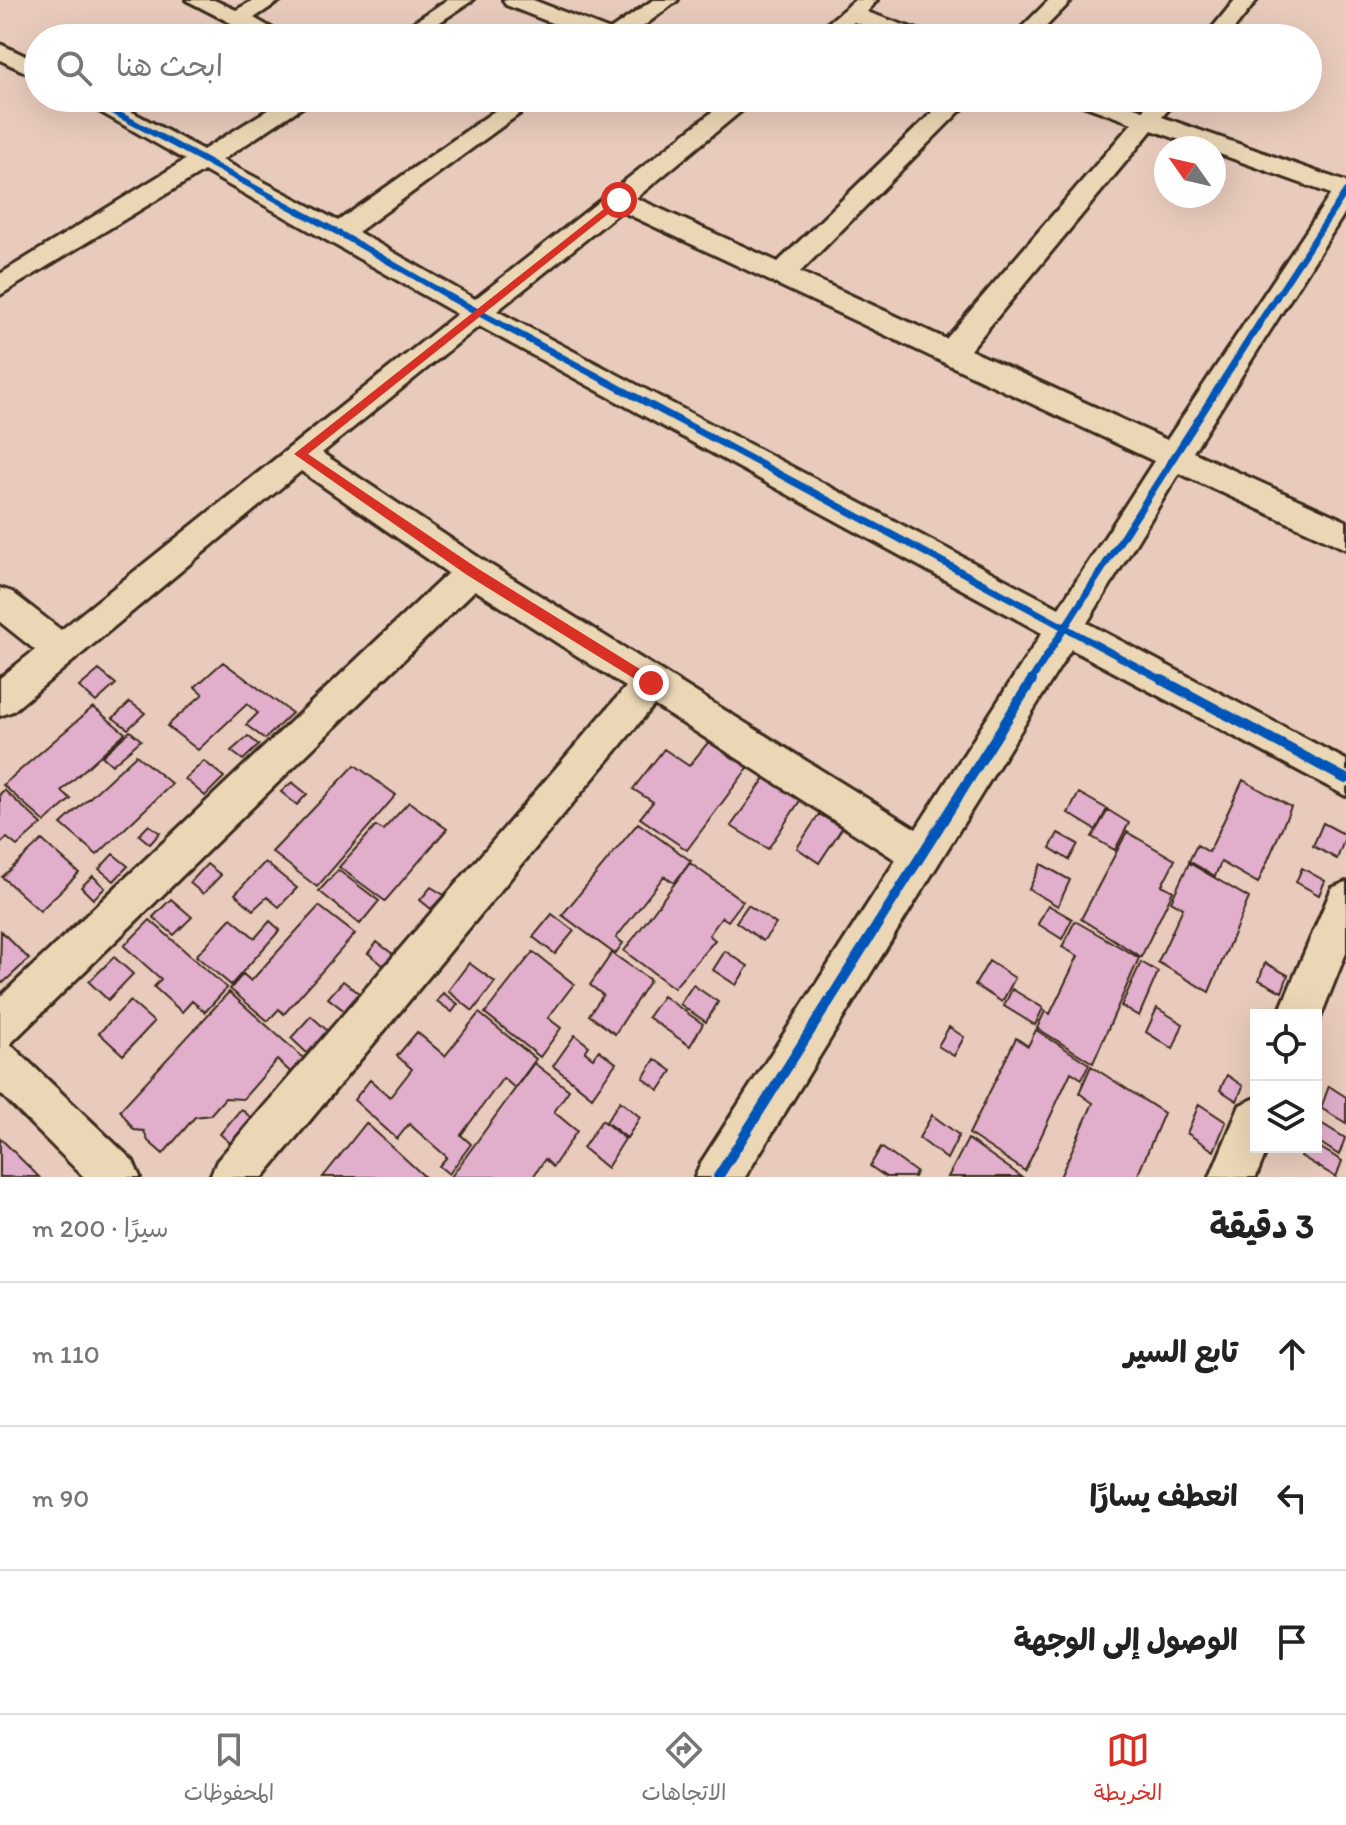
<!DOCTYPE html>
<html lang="ar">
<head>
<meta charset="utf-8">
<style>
  body { margin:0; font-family:Itim,"Playpen Sans Arabic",sans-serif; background:#f6f6f6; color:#222; direction:rtl }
  .controls { position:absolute; right:24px; bottom:24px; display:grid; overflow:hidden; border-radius:0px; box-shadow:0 8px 32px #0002 }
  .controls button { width:72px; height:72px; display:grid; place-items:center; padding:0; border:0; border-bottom:2px solid #e0e0e0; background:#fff; color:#222; font:40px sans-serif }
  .compass { position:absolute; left:1154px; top:136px; width:72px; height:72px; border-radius:50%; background:#fff; box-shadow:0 8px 32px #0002; rotate:304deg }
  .stop { position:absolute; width:24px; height:24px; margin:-18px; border:6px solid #d93025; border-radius:50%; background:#fff }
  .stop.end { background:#d93025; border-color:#fff; box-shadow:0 2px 8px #0008 }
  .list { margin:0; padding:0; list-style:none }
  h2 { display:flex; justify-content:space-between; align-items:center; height:104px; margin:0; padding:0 32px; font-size:34px }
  h2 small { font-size:26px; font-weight:400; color:#767676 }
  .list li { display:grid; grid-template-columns:52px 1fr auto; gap:24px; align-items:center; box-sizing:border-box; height:144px; padding:0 32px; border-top:2px solid #e0e0e0 }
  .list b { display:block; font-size:30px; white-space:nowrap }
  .list em { font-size:26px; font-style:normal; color:#767676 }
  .icon { flex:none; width:44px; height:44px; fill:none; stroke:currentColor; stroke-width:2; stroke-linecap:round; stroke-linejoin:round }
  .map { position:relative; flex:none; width:1346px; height:1177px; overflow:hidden; direction:ltr }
  .search { position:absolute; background:#fff; box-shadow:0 8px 32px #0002; left:24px; right:24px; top:24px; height:88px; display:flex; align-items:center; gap:20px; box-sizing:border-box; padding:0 28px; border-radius:44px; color:#767676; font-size:30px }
  .sheet { height:536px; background:#fff }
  nav { display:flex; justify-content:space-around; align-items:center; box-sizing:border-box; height:112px; border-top:2px solid #e0e0e0; background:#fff; font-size:22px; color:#767676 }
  nav a { display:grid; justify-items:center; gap:4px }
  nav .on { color:#d93025 }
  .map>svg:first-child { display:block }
</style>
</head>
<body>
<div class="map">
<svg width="1346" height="1177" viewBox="0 0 1346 1177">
  <rect width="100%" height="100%" fill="#e8cbbc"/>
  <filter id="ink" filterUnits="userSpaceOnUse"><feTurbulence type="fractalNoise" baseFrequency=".0125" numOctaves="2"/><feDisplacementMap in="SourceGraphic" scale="16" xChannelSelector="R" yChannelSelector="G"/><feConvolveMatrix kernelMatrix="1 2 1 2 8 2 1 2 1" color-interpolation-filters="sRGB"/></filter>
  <g filter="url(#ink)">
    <path fill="#e1aecb" stroke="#3b2a1e" stroke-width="2" d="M223 662 292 713 265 739 246 725 258 713 247 704 198 750 167 726 203 694 195 687Z
      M99 670 116 684 96 702 79 687Z
      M130 702 145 713 128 729 113 718Z
      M93 707 125 733 61 791 71 799 45 822 3 785Z
      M130 731 141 740 112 765 102 756Z
      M248 736 259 745 243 760 231 751Z
      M710 740 750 765 687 850 640 818 653 802 633 789 664 749 689 766Z
      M136 755 172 784 97 855 61 824Z
      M204 761 224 777 205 796 185 779Z
      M355 765 396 795 317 887 272 852Z
      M765 778 801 799 768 849 731 826Z
      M1243 780 1291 807 1258 883 1221 862 1215 876 1189 861 1197 845 1209 852Z
      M292 782 307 794 297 805 281 792Z
      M4 790 42 824 17 846 7 838 0 844V794Z
      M1079 793 1107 809 1096 830 1068 813Z
      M409 802 447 829 385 901 339 867 376 826 383 830Z
      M1108 810 1129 823 1115 850 1092 837Z
      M819 814 842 828 819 863 797 848Z
      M638 823 691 861 674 883 664 876 616 938 623 943 615 954 562 915Z
      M1323 823 1346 835 1337 859 1313 846Z
      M149 825 160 833 150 844 139 835Z
      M1127 832 1175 860 1162 885 1173 891 1141 957 1081 919Z
      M1058 833 1078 844 1069 860 1050 848Z
      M42 840 79 873 40 911 2 877Z
      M113 854 128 866 114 881 99 869Z
      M265 862 297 888 279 907 267 897 253 910 235 894Z
      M690 863 743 901 728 921 722 917 709 935 715 940 674 988 624 951Z
      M1189 863 1249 898 1209 992 1158 962 1183 908 1171 901Z
      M207 864 221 875 203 894 190 883Z
      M1041 864 1070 880 1058 906 1029 889Z
      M1302 868 1325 881 1319 895 1296 882Z
      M338 870 379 901 360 924 319 891Z
      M93 876 105 888 93 899 81 887Z
      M431 887 444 895 431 909 420 900Z
      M171 899 192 917 174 935 153 917Z
      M748 905 776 924 763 941 736 922Z
      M1048 905 1072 919 1062 939 1038 924Z
      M319 906 355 934 284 1014 279 1009 268 1021 230 989 243 974 251 981Z
      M552 914 574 931 555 954 533 937Z
      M231 918 255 938 270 921 280 930 231 985 196 956Z
      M150 920 227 988 205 1012 192 1001 182 1012 154 987 161 979 124 946Z
      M1075 921 1139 958 1093 1063 1037 1028 1045 1011 1050 1014 1078 956 1062 947Z
      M1 931 29 959 3 983 0 980Z
      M377 942 394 955 384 966 368 953Z
      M725 951 748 966 736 985 713 970Z
      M533 952 574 984 548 1018 561 1028 540 1057 485 1013Z
      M612 953 650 980 615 1034 589 1015 603 995 590 985Z
      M114 957 133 974 108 1000 89 982Z
      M989 961 1015 978 1002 1002 975 985Z
      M1141 962 1158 972 1139 1016 1121 1006Z
      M469 963 495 982 473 1011 448 991Z
      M1265 963 1288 975 1282 992 1259 980Z
      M343 981 360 994 346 1012 328 998Z
      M693 985 718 1002 706 1022 680 1004Z
      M1012 989 1043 1008 1035 1025 1004 1006Z
      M229 992 308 1062 295 1076 277 1060 243 1099 225 1098 210 1115 195 1117 163 1154 148 1141 144 1131 134 1130 120 1110Z
      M443 993 458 1004 452 1012 437 1001Z
      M663 996 703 1024 690 1046 648 1017Z
      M130 1001 154 1022 123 1055 99 1033Z
      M1157 1008 1183 1024 1173 1049 1146 1032Z
      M479 1013 536 1059 515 1088 503 1078 461 1135 471 1144 449 1174 439 1166 447 1157 409 1124 397 1139 354 1100 370 1080 390 1097 412 1069 397 1056 417 1032 445 1056Z
      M311 1016 329 1032 309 1055 291 1038Z
      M949 1027 964 1037 954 1056 938 1046Z
      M1036 1030 1089 1064 1082 1079 1071 1072 1025 1171 969 1134 1016 1038 1028 1046Z
      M575 1035 589 1046 585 1052 593 1058 599 1050 616 1063 592 1097 553 1066Z
      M655 1059 672 1071 659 1090 643 1078Z
      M534 1063 569 1090 554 1112 577 1131 553 1167 545 1159 533 1177H451Z
      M1091 1066 1164 1113 1137 1177H1060L1093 1103 1079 1093Z
      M1227 1075 1243 1086 1237 1101 1220 1090Z
      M1329 1086 1346 1097V1123L1321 1108Z
      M620 1101 640 1117 627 1138 606 1122Z
      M1199 1104 1226 1122 1214 1151 1187 1133Z
      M241 1109 260 1125 239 1151 220 1134Z
      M932 1115 959 1135 947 1159 919 1138Z
      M602 1120 625 1139 607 1168 583 1148Z
      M1316 1120 1345 1138 1339 1155 1316 1140Z
      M366 1123 425 1177H323Z
      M0 1138 39 1177H0Z
      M968 1139 1022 1177H948Z
      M1316 1145 1342 1161 1336 1177 1301 1156 1304 1147Z
      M881 1147 916 1172 914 1177H886L870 1166Z"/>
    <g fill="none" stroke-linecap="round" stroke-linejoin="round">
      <g stroke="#3b2a1e" stroke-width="6">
        <path id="minor" d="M186 0H214L236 10 254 0H281L254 18 289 38H260Z
          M447 0H473L416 38H390Z
          M503 0H533L610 30 653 0H678L628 38H590L506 5Z
          M855 0H877L867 12 926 33 929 38H897L854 22 835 38H810Z
          M1049 0H1072L1035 38H1011Z
          M1235 0H1257L1227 38H1204Z
          M0 44 38 62V78L0 60Z
          M76 98H106L203 150 287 98H316L222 160 338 221 513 98H541L358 232 475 299 730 98H757L636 198 778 262 947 98H973L800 272 946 339 1132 123 1077 103 1073 98H1108L1143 110 1153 98H1178L1162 117 1346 182V211L1193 452 1346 521V549L1179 473 1087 623 1346 760V796L1071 649 745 1177H695L702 1161 896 860 654 705 263 1177H210L217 1161 626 687 475 590 10 1044 133 1161 140 1177H84L0 1093V997L448 573 301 471 13 711 0 716V678L35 650 0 622V588L12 592 61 630 457 314 204 171 0 295V274L185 160ZM1152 130 1202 148H1214V152L1331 194 1167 440 970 350ZM621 211 1154 461 1059 608 497 311ZM479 326 1042 633 916 829 484 561 322 453Z
          M1346 882V953L1316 1028V1015H1278L1332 888Z
          M1256 1098V1147H1268L1256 1177H1210L1240 1105Z"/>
      </g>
      <use href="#minor" fill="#ebd7b5" fill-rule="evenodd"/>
      <g stroke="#ebd7b5" stroke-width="10">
        <path id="cycleway-far2" d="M88 98 339 233 452 298
          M1276 298 1346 191"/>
      </g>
      <g stroke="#ebd7b5" stroke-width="12">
        <path id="cycleway-far1" d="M448 296 1166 682
          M1030 682 1277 296"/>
      </g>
      <g stroke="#ebd7b5" stroke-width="15">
        <path id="cycleway" d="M1162 680 1346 779
          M718 1177 1032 680"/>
      </g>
      <use href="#cycleway-far2" stroke="#0057b8" stroke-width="6"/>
      <use href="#cycleway-far1" stroke="#0057b8" stroke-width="7"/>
      <use href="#cycleway" stroke="#0057b8" stroke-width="10"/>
    </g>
  </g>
  <path fill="#d93025" d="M619 197 623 202 308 454 477 568 656 679 658 683 651 689 467 575 294 454Z"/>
</svg>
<div class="controls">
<button><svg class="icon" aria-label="locate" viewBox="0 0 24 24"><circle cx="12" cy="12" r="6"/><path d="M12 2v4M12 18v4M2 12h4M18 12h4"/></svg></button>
<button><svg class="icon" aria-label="layers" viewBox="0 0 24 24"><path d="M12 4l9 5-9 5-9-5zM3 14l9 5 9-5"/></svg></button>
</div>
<svg class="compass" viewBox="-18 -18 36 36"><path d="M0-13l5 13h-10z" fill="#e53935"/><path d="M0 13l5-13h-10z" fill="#767676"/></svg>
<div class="stop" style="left:619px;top:200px"></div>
<div class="stop end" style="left:651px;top:683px"></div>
<div class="search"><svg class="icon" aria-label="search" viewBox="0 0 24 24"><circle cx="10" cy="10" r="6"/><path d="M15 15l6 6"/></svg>ابحث هنا</div>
</div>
<section class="sheet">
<h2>3 دقيقة<small>سيرًا · 200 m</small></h2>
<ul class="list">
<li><svg class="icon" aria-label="ahead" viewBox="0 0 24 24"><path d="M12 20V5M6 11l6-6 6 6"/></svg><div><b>تابع السير</b></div><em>110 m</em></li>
<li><svg class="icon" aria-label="left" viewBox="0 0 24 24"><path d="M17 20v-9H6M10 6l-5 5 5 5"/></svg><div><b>انعطف يسارًا</b></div><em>90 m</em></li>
<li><svg class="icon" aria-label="arrive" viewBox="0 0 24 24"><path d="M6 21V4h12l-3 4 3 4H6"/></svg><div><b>الوصول إلى الوجهة</b></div></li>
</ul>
</section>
<nav>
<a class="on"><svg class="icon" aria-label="map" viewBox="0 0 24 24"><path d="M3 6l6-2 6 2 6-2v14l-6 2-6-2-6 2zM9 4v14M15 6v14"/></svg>الخريطة</a>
<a><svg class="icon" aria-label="directions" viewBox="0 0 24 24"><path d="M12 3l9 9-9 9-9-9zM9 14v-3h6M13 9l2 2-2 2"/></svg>الاتجاهات</a>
<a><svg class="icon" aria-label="saved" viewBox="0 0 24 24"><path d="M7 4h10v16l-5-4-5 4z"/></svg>المحفوظات</a>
</nav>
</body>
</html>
